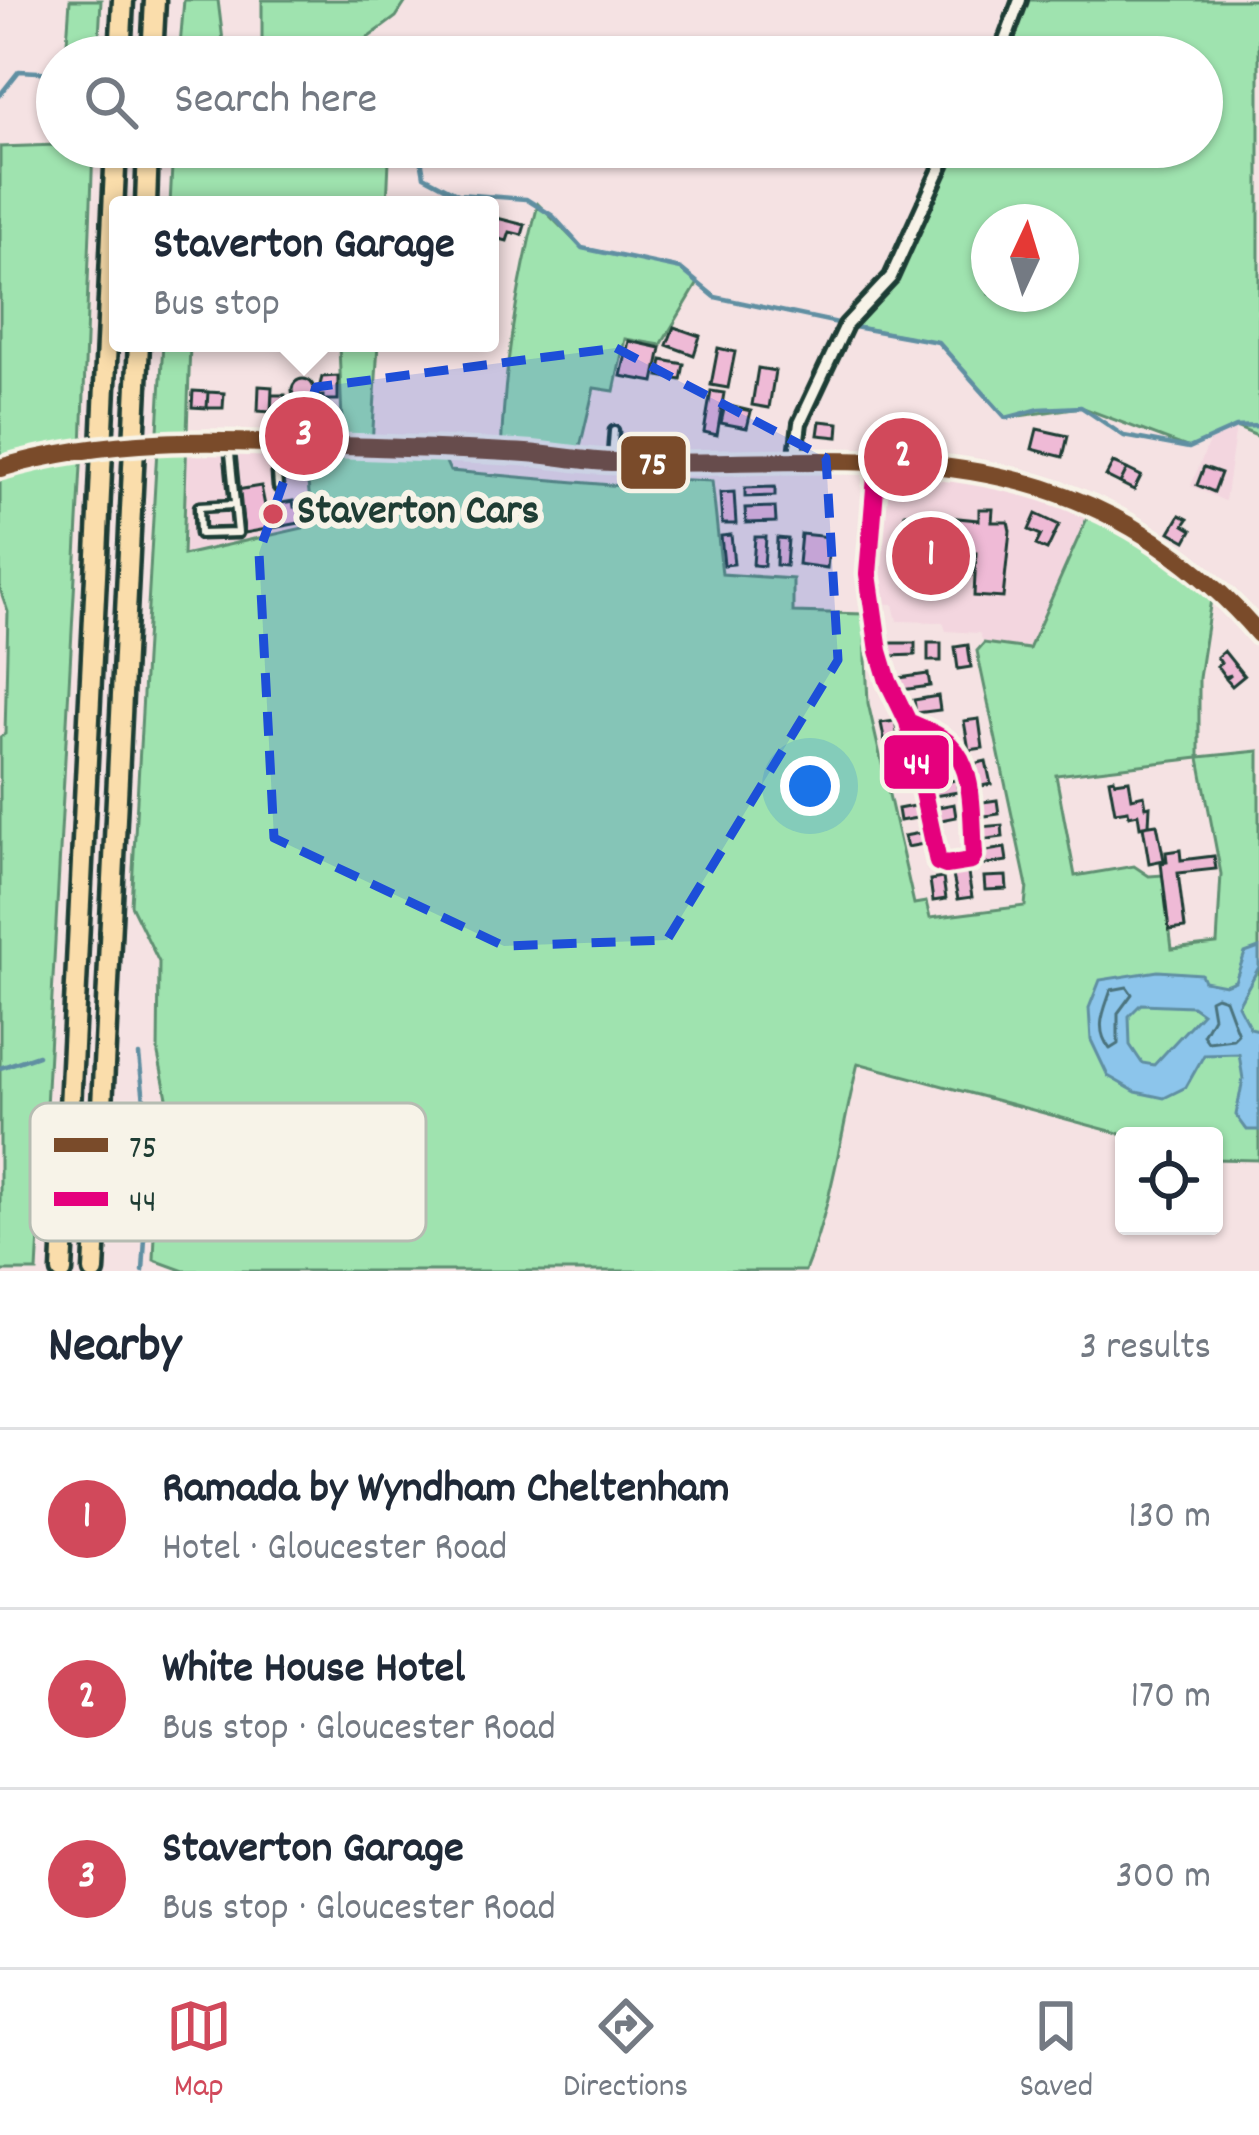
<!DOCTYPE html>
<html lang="en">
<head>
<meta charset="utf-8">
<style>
  body { margin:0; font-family:Dekko,sans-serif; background:#f2f2f3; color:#1f2937 }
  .controls { position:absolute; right:36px; bottom:36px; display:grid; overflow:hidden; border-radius:12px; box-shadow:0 3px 9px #0004 }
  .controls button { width:108px; height:108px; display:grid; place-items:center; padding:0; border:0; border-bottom:3px solid #e0e1e3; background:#fff; color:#1f2937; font:60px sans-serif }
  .compass { position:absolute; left:971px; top:204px; width:108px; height:108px; border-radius:50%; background:#fff; box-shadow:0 3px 9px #0004; rotate:4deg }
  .you { position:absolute; left:810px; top:786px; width:42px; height:42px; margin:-30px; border:9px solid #fff; border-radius:50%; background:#1a73e8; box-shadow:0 0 0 18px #1a73e833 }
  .badge { display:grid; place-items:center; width:78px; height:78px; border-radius:50%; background:#d1495b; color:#fff; font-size:39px; font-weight:700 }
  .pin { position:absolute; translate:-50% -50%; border:6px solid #fff; box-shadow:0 3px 12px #0006 }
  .popup { position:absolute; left:109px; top:196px; width:390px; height:156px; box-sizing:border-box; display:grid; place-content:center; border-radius:12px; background:#fff; filter:drop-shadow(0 3px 9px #0005); font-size:39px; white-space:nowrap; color:#747a83 }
  .popup b { font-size:45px; color:#1f2937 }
  .popup::after { content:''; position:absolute; left:50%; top:100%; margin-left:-24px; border:24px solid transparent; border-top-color:#fff }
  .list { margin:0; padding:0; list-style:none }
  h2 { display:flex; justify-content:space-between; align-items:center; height:156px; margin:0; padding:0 48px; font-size:51px }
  h2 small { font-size:39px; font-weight:400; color:#747a83 }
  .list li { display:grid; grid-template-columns:78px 1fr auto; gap:36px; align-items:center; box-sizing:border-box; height:180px; padding:0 48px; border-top:3px solid #e0e1e3 }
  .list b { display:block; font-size:45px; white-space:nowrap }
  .list p { margin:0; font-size:39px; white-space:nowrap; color:#747a83 }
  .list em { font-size:39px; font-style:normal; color:#747a83 }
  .icon { flex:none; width:66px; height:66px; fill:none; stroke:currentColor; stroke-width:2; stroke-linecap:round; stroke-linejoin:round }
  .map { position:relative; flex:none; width:1259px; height:1271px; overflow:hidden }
  .search { position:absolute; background:#fff; box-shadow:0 3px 9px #0004; left:36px; right:36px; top:36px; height:132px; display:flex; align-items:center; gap:30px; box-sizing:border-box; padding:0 42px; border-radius:66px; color:#747a83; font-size:45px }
  .sheet { height:696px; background:#fff }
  nav { display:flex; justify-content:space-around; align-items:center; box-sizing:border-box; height:168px; border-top:3px solid #e0e1e3; background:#fff; font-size:33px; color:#747a83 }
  nav a { display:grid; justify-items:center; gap:6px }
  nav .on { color:#d1495b }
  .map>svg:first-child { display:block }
</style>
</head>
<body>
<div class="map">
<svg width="1259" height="1271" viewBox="0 0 1259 1271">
  <rect width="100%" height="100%" fill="#f5e2e3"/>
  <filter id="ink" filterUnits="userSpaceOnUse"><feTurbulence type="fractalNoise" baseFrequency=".00833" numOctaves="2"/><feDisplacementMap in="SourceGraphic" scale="24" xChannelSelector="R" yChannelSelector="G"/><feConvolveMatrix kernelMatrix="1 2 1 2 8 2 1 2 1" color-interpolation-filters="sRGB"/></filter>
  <g filter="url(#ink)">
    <path fill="#f3d6df" d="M1236 427 1225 501 1191 486 1210 439Z
      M186 439 304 444 311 512 303 529 182 555Z
      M877 464 957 470 1092 507 1029 650 984 643 979 633 946 631 943 622 897 621 893 604 872 603 868 574Z"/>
    <path fill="#9fe3af" stroke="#5f9072" stroke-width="3" fill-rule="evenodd" d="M70 0H101L98 57H66Z
      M184 0H218L225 57H179Z
      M262 0H407L396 17 342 57H262Z
      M1015 0H1259V437L1236 427 1189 448 1081 407 1006 418 938 342 846 325 891 277 955 147H1202V57H999ZM989 222H1061V294H989Z
      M57 145 93 147 82 448 37 1271H0V737L5 734 8 612 0 589V147Z
      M173 147H419L420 149 389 160 387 205H170Z
      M538 204 582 248 681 269 698 283 661 345 625 339 614 391 594 388 577 460 501 451C505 364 516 290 538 204Z
      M163 343H190L183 555 303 528 311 512 304 444 343 445 339 346 286 343H378L372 446 440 449 450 471 669 490 668 479 712 481 722 574 793 579V612L864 614 868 703 914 904 926 902 930 918 1025 906 1027 886 977 651 984 643 1029 649 1092 507 1213 586 1199 678V757L1259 751V1160L1214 1159V1136H1129L858 1063C841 1133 832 1204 805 1271H184L154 1260 158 1161 176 1141 158 1054 159 962 131 905ZM1199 758 1221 874 1217 944 1172 949 1163 875 1149 876 1134 866 1075 876 1056 775Z"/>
    <path fill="#8cc5eb" stroke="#608fa2" stroke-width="3" fill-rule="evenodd" d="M1259 948V967L1238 1005 1250 1028 1259 1030V1130H1247L1236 1115 1243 1079 1239 1054 1204 1055 1186 1087 1164 1098 1136 1092 1108 1076 1091 1040 1089 1008 1100 980 1158 971 1201 974 1204 981 1225 985 1235 981 1245 953ZM1141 1004 1192 1006 1202 1013 1154 1065 1142 1063 1130 1045 1129 1016Z"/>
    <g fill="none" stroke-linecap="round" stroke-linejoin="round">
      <path stroke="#4b737d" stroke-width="3" d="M1127 987 1132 994 1118 1013V1044L1110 1049C1094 1029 1104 1011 1111 990Z
        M1216 996 1225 999 1238 1034 1233 1039 1208 1042 1203 1035 1213 1017 1210 999Z"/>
      <path stroke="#608fa2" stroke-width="4.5" d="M0 95 19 71 57 73
        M419 147 424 176 458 194 526 199 553 216 582 248 681 269 715 297 838 323
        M854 327 938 342 1006 418 1040 409 1081 407 1124 436 1189 448 1236 427 1259 426
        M139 1055 150 1156 143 1271
        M0 1068 38 1055"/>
    </g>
    <path fill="#efbad6" stroke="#1f3d34" stroke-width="3" d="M493 217 525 225 522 235 510 232 507 241 496 238 493 247H490Z
      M674 327 700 336 694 355 667 345Z
      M629 341 661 348 654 382 621 376Z
      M718 348 735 352 728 388 711 385Z
      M662 360 684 364 681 380 659 376Z
      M758 368 775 371 769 408 752 405Z
      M338 376V400H323V396H317L322 377Z
      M292 390a11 11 0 1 1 22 0a11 11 0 1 1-22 0Z
      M259 386 272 387 271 412 258 411Z
      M193 391 208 392 207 408 192 407Z
      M711 391 724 393 717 435 704 432Z
      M208 392 224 393 223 408H207Z
      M272 395H285V412H271Z
      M725 405 751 411 747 428 721 423Z
      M820 421 839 423 838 437 818 435Z
      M1037 429 1068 436 1063 457 1032 449Z
      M1113 463 1127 469 1120 483 1106 476Z
      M1204 467 1221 473 1214 492 1197 485Z
      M1127 469 1141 476 1134 490 1120 483Z
      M261 486 265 506 293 501 294 507 303 506 305 522 245 533 237 490Z
      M775 487V496L745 497V488Z
      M734 492 736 524H722L720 493Z
      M775 507 776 522 746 523 745 508Z
      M979 509H993L992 522H1008L1010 531 1003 598 974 596 976 553 961 552 960 574 947 573 948 563 940 562V577L930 576 929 587 908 586 909 574H900L905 513 979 520Z
      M1036 514 1059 525 1047 550 1036 545 1041 535 1029 530Z
      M1180 515 1188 519 1184 525 1192 530 1186 541 1170 532Z
      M801 534 830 537 827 568 798 564Z
      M731 535 734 564 724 565 721 536Z
      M755 537H766L764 566 753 565Z
      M777 538 788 539 786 566 776 565Z
      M890 643H915V655L890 656Z
      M928 643H941V661H928Z
      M968 645 971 667 958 669 955 647Z
      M1224 651 1244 676 1232 686 1226 679 1231 675 1225 677 1217 666 1221 663 1217 657Z
      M928 674 930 686 901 690 899 678Z
      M938 696 940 710 916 713 914 700Z
      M979 719 983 748 969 750 964 721Z
      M895 721 899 744 886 747 881 723Z
      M938 740 941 752 919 756 917 744Z
      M986 761 991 784 977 787 973 764Z
      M1114 778 1115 782 1129 780 1132 798 1144 795 1146 807 1150 806 1149 825 1140 827 1138 814 1129 816 1128 810 1115 812 1109 779Z
      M956 780 958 792 934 796 933 784Z
      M997 800 999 814 978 817 976 803Z
      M954 804 956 817 936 821 933 808Z
      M919 805 922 817 900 821 898 809Z
      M1157 824 1164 860 1149 863 1143 826Z
      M1002 825 1003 837 980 840 979 827Z
      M926 832 929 843 907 847 904 836Z
      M1005 848 1007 861 981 865 980 852Z
      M1180 850 1181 860 1214 856 1216 869 1178 873 1185 928 1169 930 1161 863 1167 862 1166 852Z
      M967 868 972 897 958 899 952 871Z
      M1006 876 1007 889 985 890 984 877Z
      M943 878 946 899 933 901 930 880Z"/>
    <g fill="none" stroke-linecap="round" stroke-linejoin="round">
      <g stroke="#1f3d34" stroke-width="15">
        <path id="service" d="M229 443 238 533 200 534 199 507 233 505
          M275 445 278 487
          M612 458 614 431"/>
      </g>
      <g stroke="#1f3d34" stroke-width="20">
        <path id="minor" d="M999 57 1020 0
          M795 462 800 423 846 325 891 277 950 147
          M877 464 868 574 879 651 888 681 908 722 938 862 946 865 971 861 974 854C971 820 976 770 950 745 939 734 921 728 908 722"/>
      </g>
      <g stroke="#1f3d34" stroke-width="24">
        <path id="secondary" d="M0 468C118 434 223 441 344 446 404 448 465 449 526 453 556 455 586 462 616 462 757 467 907 445 1043 488 1128 515 1201 567 1259 634"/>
      </g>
      <g stroke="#1f3d34" stroke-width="27">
        <path id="motorway" d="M120 57 123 0
          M152 57 155 0
          M146 205 148 147
          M137 384 139 343
          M105 385 116 147
          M62 1271 99 514
          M94 1271 131 510"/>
      </g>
      <use href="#service" stroke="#f7f3e8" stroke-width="6"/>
      <use href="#minor" stroke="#f7f3e8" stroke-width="10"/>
      <use href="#secondary" stroke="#f7f3e8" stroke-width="15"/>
      <use href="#motorway" stroke="#faddab" stroke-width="18"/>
      <g stroke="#1f3d34" stroke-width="27" stroke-linecap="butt">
        <path id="motorway-bridge" d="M131 510 137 384
          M99 514 105 385"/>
      </g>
      <use href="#motorway-bridge" stroke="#faddab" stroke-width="18"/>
      <g stroke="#f7f3e8" stroke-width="27">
        <path id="bus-1" d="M0 468C118 434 223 441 344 446 404 448 465 449 526 453 556 455 586 462 616 462 757 467 907 445 1043 488 1128 515 1201 567 1259 634"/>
      </g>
      <g stroke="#f7f3e8" stroke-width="27">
        <path id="bus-2" d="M877 464 868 574 879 651 888 681 908 722 938 862 946 865 971 861 974 854C971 820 976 770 950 745 939 734 921 728 908 722"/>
      </g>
      <use href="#bus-1" stroke="#7a4b2a" stroke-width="18"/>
      <use href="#bus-2" stroke="#e5007d" stroke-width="18"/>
    </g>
  </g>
  <path fill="#1d4ed8" fill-opacity="0.2" stroke="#1d4ed8" stroke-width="9" stroke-dasharray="24 15" stroke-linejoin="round" d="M616 348 826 458 838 660 667 940 504 946 274 838 259 553 316 387Z"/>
  <circle fill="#d1495b" stroke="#f7f3e8" stroke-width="4.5" cx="273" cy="514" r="12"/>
  <g text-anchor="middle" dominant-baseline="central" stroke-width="12" stroke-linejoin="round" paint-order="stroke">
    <g font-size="42" font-weight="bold" fill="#1f3d34" stroke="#f7f3e8" text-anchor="start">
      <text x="297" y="514">Staverton Cars</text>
    </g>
  </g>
  <rect x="30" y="1103" width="396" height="138" rx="18" fill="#f7f3e8" stroke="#b6bcb2" stroke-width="3"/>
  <rect x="54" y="1138" width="54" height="14" fill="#7a4b2a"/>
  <rect x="54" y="1192" width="54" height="14" fill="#e5007d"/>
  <g font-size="33" fill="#1f3d34">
    <text x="129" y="1157">75</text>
    <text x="129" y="1211">44</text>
  </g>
  <g stroke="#f7f3e8" stroke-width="4.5">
    <rect x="619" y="434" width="69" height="57" rx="12" fill="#7a4b2a"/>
    <rect x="882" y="733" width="69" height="58" rx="12" fill="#e5007d"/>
  </g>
  <g font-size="33" text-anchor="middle" font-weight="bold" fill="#fff">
    <text x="653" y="474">75</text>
    <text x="917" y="774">44</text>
  </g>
</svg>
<div class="controls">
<button><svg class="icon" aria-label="locate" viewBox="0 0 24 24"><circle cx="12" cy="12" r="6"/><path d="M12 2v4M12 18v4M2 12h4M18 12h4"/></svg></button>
</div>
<svg class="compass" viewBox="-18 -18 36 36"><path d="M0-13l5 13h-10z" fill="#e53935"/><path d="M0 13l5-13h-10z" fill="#747a83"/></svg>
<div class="you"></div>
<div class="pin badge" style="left:931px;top:556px">1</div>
<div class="pin badge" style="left:903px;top:457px">2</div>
<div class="pin badge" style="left:304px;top:436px">3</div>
<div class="popup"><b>Staverton Garage</b>Bus stop</div>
<div class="search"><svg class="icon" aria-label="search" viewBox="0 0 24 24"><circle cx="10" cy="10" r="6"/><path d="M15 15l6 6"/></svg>Search here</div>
</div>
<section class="sheet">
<h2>Nearby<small>3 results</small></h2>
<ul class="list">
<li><span class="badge">1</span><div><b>Ramada by Wyndham Cheltenham</b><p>Hotel · Gloucester Road</p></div><em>130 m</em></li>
<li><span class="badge">2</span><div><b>White House Hotel</b><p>Bus stop · Gloucester Road</p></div><em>170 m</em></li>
<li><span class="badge">3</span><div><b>Staverton Garage</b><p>Bus stop · Gloucester Road</p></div><em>300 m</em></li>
</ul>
</section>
<nav>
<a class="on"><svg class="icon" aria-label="map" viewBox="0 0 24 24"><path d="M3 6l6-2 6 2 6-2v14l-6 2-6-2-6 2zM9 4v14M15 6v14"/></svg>Map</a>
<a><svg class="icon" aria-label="directions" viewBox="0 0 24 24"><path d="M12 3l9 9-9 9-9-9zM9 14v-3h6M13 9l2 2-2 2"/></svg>Directions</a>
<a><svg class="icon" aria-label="saved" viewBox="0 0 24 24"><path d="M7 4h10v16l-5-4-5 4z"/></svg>Saved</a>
</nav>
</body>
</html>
